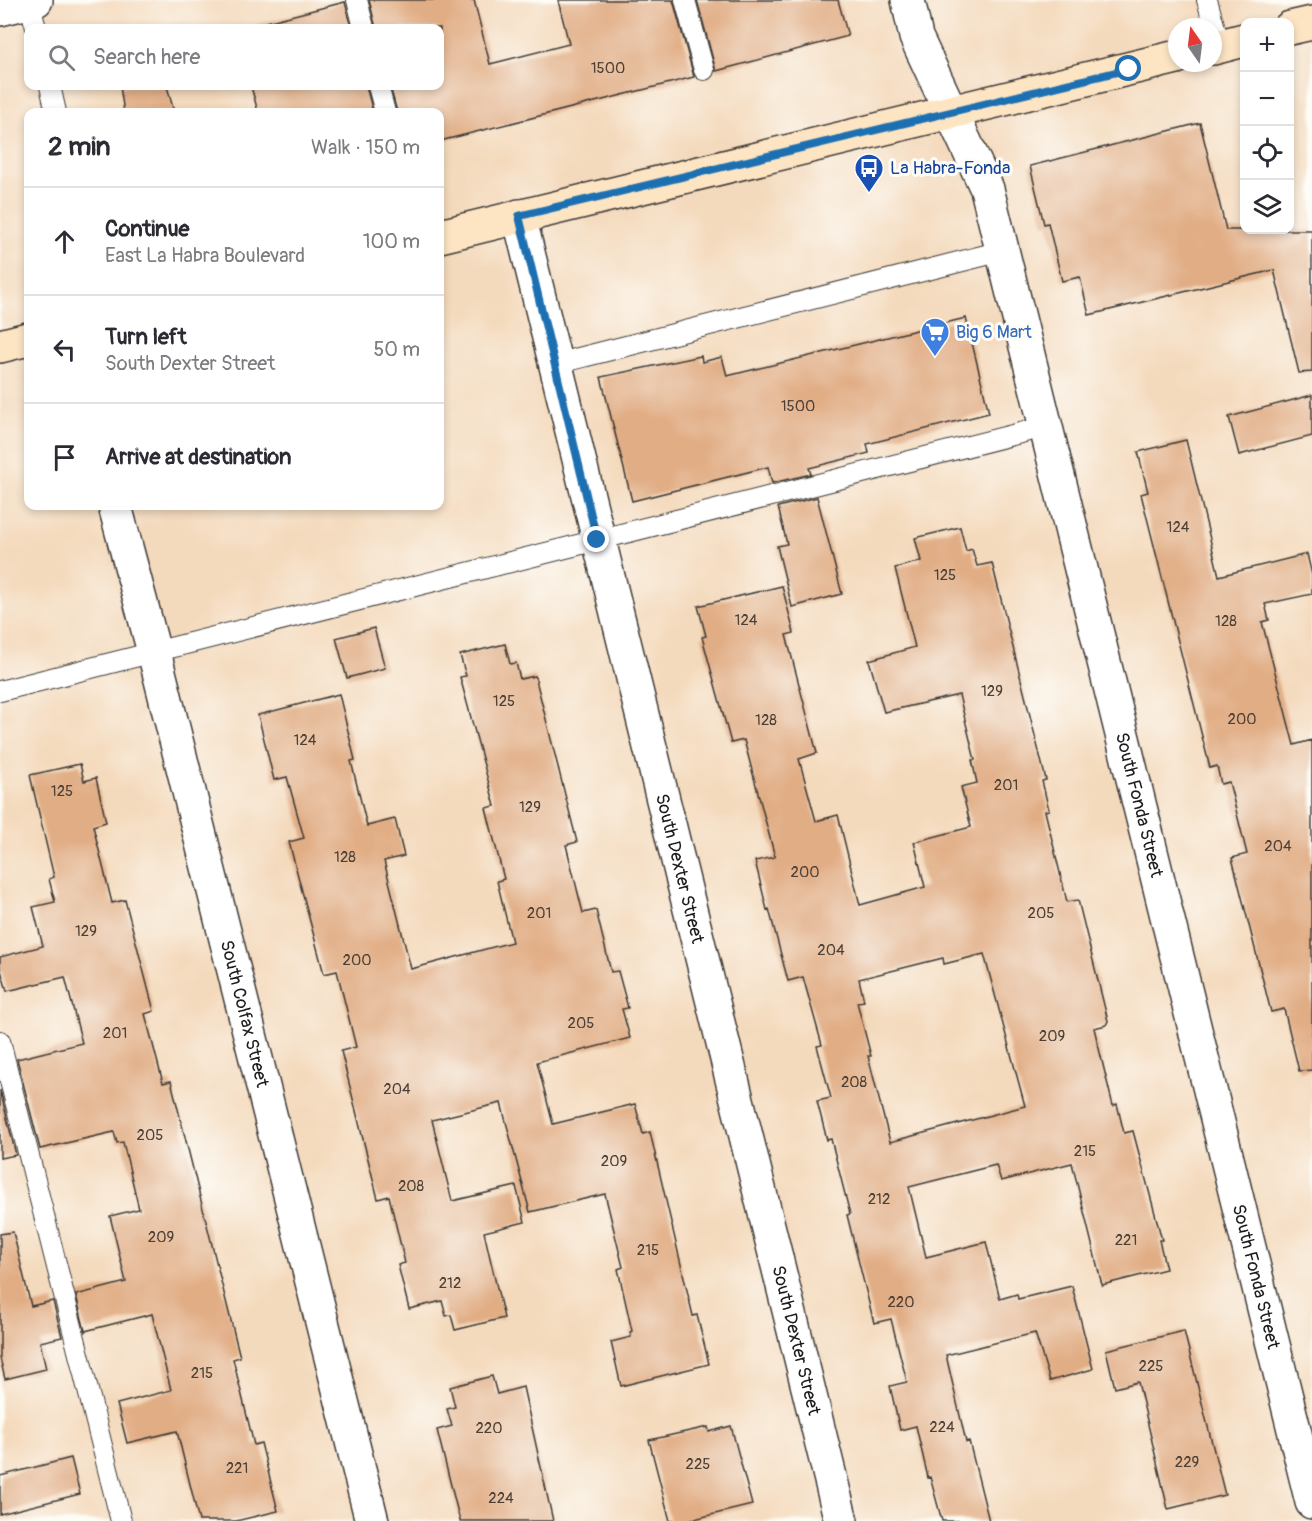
<!DOCTYPE html>
<html lang="en">
<head>
<meta charset="utf-8">
<style>
  body { margin:0; font-family:Pangolin,sans-serif; background:#f2f2f3; color:#2b2b33 }
  .controls { position:absolute; right:18px; top:18px; display:grid; overflow:hidden; border-radius:12px; box-shadow:0 3px 9px #0003 }
  .controls button { width:54px; height:54px; display:grid; place-items:center; padding:0; border:0; border-bottom:2px solid #e1e1e2; background:#fff; color:#2b2b33; font:30px sans-serif }
  .compass { position:absolute; left:1168px; top:18px; width:54px; height:54px; border-radius:50%; background:#fff; box-shadow:0 3px 9px #0003; rotate:346deg }
  .stop { position:absolute; width:18px; height:18px; margin:-14px; border:4px solid #1f6fb2; border-radius:50%; background:#fff }
  .stop.end { background:#1f6fb2; border-color:#fff; box-shadow:0 2px 6px #0008 }
  .list { margin:0; padding:0; list-style:none }
  h2 { display:flex; justify-content:space-between; align-items:center; height:78px; margin:0; padding:0 24px; font-size:26px }
  h2 small { font-size:20px; font-weight:400; color:#7c7c81 }
  .list li { display:grid; grid-template-columns:39px 1fr auto; gap:18px; align-items:center; box-sizing:border-box; height:108px; padding:0 24px; border-top:2px solid #e1e1e2 }
  .list b { display:block; font-size:22px; white-space:nowrap }
  .list p { margin:0; font-size:20px; white-space:nowrap; color:#7c7c81 }
  .list em { font-size:20px; font-style:normal; color:#7c7c81 }
  .icon { flex:none; width:33px; height:33px; fill:none; stroke:currentColor; stroke-width:2; stroke-linecap:round; stroke-linejoin:round }
  .map { position:relative; flex:none; width:1312px; height:1521px; overflow:hidden }
  .search { position:absolute; background:#fff; box-shadow:0 3px 9px #0003; left:24px; top:24px; width:420px; height:66px; display:flex; align-items:center; gap:15px; box-sizing:border-box; padding:0 21px; border-radius:12px; color:#7c7c81; font-size:22px }
  .panel { position:absolute; background:#fff; box-shadow:0 3px 9px #0003; left:24px; top:108px; width:420px; height:402px; border-radius:12px }
  .map>svg:first-child { display:block }
</style>
</head>
<body>
<div class="map">
<svg width="1312" height="1521" viewBox="0 0 1312 1521">
  <rect width="100%" height="100%" fill="#fdfcf7"/>
  <filter id="ink" filterUnits="userSpaceOnUse"><feTurbulence type="fractalNoise" baseFrequency=".0167" numOctaves="2"/><feDisplacementMap in="SourceGraphic" scale="12" xChannelSelector="R" yChannelSelector="G"/><feConvolveMatrix kernelMatrix="1 2 1 2 8 2 1 2 1" color-interpolation-filters="sRGB"/></filter>
  <filter id="wash" filterUnits="userSpaceOnUse"><feTurbulence type="fractalNoise" baseFrequency=".008" numOctaves="4" result="noise"/><feDisplacementMap in="SourceGraphic" scale="24" xChannelSelector="R" yChannelSelector="G"/><feGaussianBlur stdDeviation="1.35" result="paint"/><feColorMatrix in="noise" values="0 0 0 0 0 0 0 0 0 0 0 0 0 0 0 0 0 1.4 0 .05"/><feComposite in="paint" operator="in"/></filter>
  <g filter="url(#wash)">
    <rect width="100%" height="100%" fill="#f4dabd"/>
    <g id="blocks">
      <path fill="#e1ad85" fill-rule="evenodd" d="M369 0H474L490 64 569 44 558 0H673L694 77 440 141V112H397L390 86H440V28H376Z
        M697 0H838L848 36 716 71Z
        M345 2 352 28H243Z
        M120 86H167L174 112H124Z
        M251 86H366L373 112H258Z
        M1200 123 1226 230H1312V372L1299 373 1274 270 1089 315 1080 277 1062 281 1048 223 1044 224 1030 166Z
        M966 318 989 413 867 444 869 453 809 468 811 474 772 483 768 467 632 501 601 377 701 356 702 362 722 357 727 376Z
        M1312 395V436L1239 455 1229 417Z
        M1186 440 1219 576 1307 554 1312 575V594L1265 604 1269 620 1262 622 1294 745 1312 740V1070L1299 1071 1284 1009 1271 1012 1232 858 1247 854 1229 782 1221 784 1217 766 1210 768 1141 494 1148 492 1138 452Z
        M817 497 842 594 792 607 777 546 787 544 778 507Z
        M960 527 966 551 972 549 977 566 992 563 1046 780 1042 781 1049 810 1045 811 1067 902 1078 900 1108 1021 1106 1025 1094 1028 1113 1106 1117 1104 1124 1133 1133 1131 1162 1240H1159L1166 1269 1102 1285 1072 1163 1001 1181 996 1165 909 1187 926 1257 986 1242 1000 1299 1017 1294 1018 1299 1072 1286 1093 1369 1050 1381 1035 1333 946 1355 966 1442 969 1441 989 1521H942L930 1477 928 1478 916 1426 900 1430 890 1386 907 1382 891 1319 874 1323 847 1215 850 1214 831 1139 827 1140 817 1101 831 1098 817 1046 822 1045 803 977 788 981 769 909 767 910 755 861 775 857 744 740 731 743 702 637 706 636 698 606 782 586 794 633 786 635 817 753 799 759 816 821 838 815 860 905 925 887 914 842 971 827 961 787 977 783 972 760H975L959 695 884 712 869 660 915 647 895 568 921 561 915 538ZM984 954 1025 1106 890 1142 868 1056H871L857 1002 864 1001 859 979 943 958 944 964Z
        M374 628 385 668 347 678 336 638Z
        M505 644 510 664 516 663 520 679 535 676 577 842 566 845 583 913 596 910 611 972 618 971 628 1008 622 1009 630 1038 537 1062 553 1124 635 1104 643 1134 650 1132 693 1316 697 1315 709 1364 621 1386 611 1342 631 1337 630 1332 632 1331 618 1269 623 1267 605 1194 530 1212 501 1103 432 1120 452 1201 516 1186 525 1222 484 1232 504 1318 455 1330 451 1315 446 1316 442 1301 409 1309 398 1265 405 1263 389 1196 378 1199 341 1051 356 1047 337 971 324 974 289 842 304 838 287 777 274 780 258 715 339 694 355 760 351 761 367 826 395 819 404 856 384 861 411 969 512 942 497 881 504 879 486 808 495 806 460 677 466 676 460 655Z
        M80 764 84 781 96 778 106 822 93 826 112 903 125 900 154 1011 145 1014 163 1083 171 1081 240 1357 233 1359 254 1445 261 1443 278 1511 236 1521H199L177 1431 127 1443 117 1404 171 1390 152 1314 85 1331 76 1295 126 1282 110 1216 139 1209 123 1142 117 1143 114 1132 40 1149 17 1059 82 1043 65 977 7 991 0 967V957L43 946 33 907 55 902 49 879 54 877 30 775Z
        M0 1090 16 1155 0 1158Z
        M13 1232 31 1306 53 1301 62 1337 40 1342 46 1369 5 1379 0 1358V1234Z
        M1184 1331 1225 1495 1168 1509 1138 1382 1115 1388 1106 1350Z
        M492 1376 497 1394 523 1387 553 1521H460L437 1430 452 1426 447 1409 455 1407 450 1387Z
        M731 1426 752 1505 686 1521H670L649 1440 708 1427 709 1432Z
        M71 1458 80 1494 0 1514V1476Z"/>
    </g>
  </g>
  <g filter="url(#ink)">
    <use href="#blocks" fill-opacity="0" stroke="#3c3834" stroke-width="1.5"/>
    <g fill="none" stroke-linecap="round" stroke-linejoin="round">
      <g stroke="#3c3834" stroke-width="22">
        <path id="service" d="M357 0 364 28
          M685 0 704 70
          M1207 0 1220 46
          M29 2 36 28
          M50 86 56 112
          M378 86 385 112
          M555 364 1002 251
          M0 691 1044 427
          M0 1041 121 1521"/>
      </g>
      <g stroke="#3c3834" stroke-width="36">
        <g id="minor">
          <path id="s1" d="M908 0 916 37 987 189 1312 1502"/>
          <path d="M0 9 36 0"/>
          <path id="s2" d="M519 216 841 1521"/>
          <path id="s3" d="M115 506 154 652 372 1521"/>
        </g>
      </g>
      <g stroke="#3c3834" stroke-width="36">
        <path id="secondary" d="M1290 28 1312 23
          M1213 48 1244 40
          M440 236 1177 57
          M0 346 28 339"/>
      </g>
      <use href="#service" stroke="#fff" stroke-width="20"/>
      <use href="#minor" stroke="#fff" stroke-width="33"/>
      <use href="#secondary" stroke="#fde5c4" stroke-width="33"/>
    </g>
  </g>
  <g fill="none" stroke-linecap="round" stroke-linejoin="round" filter="url(#ink)">
    <path stroke="#1f6fb2" stroke-width="8" d="M597 540 519 216 1129 69"/>
  </g>
  <defs>
    <g id="bus-pin" transform="scale(1.5)"><path d="M0 17L-7.5 6A9.5 9.5 0 1 1 7.5 6Z" fill="#1a4fb4" stroke="#fdfcf7"/><path d="M-5-6H5V4H4V6H2V4H-2V6H-4V4H-5ZM-3.5-4V0h7V-4ZM-3.5 1.2v1.5H-2V1.2ZM2 1.2v1.5H3.5V1.2Z" fill="#fff"/></g>
    <g id="supermarket-pin" transform="scale(1.5)"><path d="M0 17L-7.5 6A9.5 9.5 0 1 1 7.5 6Z" fill="#3f7fe0" stroke="#fdfcf7"/><path d="M-6-5.5h2.5l.6 2H6L4.5 2H-2.5L-4.4-4H-6ZM-1.5 3.2a1.3 1.3 0 1 0 .1 0ZM3 3.2a1.3 1.3 0 1 0 .1 0Z" fill="#fff"/></g>
  </defs>
  <g fill-rule="evenodd">
    <use href="#bus-pin" x="869" y="168"/>
    <use href="#supermarket-pin" x="935" y="332"/>
  </g>
  <g text-anchor="middle" dominant-baseline="central" stroke-width="6" stroke-linejoin="round" paint-order="stroke">
    <g font-size="15" fill="#4d4036">
      <text x="608" y="68">1500</text>
      <text x="798" y="406">1500</text>
      <text x="1178" y="527">124</text>
      <text x="945" y="575">125</text>
      <text x="746" y="620">124</text>
      <text x="1226" y="621">128</text>
      <text x="992" y="691">129</text>
      <text x="504" y="701">125</text>
      <text x="1242" y="719">200</text>
      <text x="766" y="720">128</text>
      <text x="305" y="740">124</text>
      <text x="1006" y="785">201</text>
      <text x="62" y="791">125</text>
      <text x="530" y="807">129</text>
      <text x="1278" y="846">204</text>
      <text x="345" y="857">128</text>
      <text x="805" y="872">200</text>
      <text x="539" y="913">201</text>
      <text x="1041" y="913">205</text>
      <text x="86" y="931">129</text>
      <text x="831" y="950">204</text>
      <text x="357" y="960">200</text>
      <text x="581" y="1023">205</text>
      <text x="115" y="1033">201</text>
      <text x="1052" y="1036">209</text>
      <text x="854" y="1082">208</text>
      <text x="397" y="1089">204</text>
      <text x="150" y="1135">205</text>
      <text x="1085" y="1151">215</text>
      <text x="614" y="1161">209</text>
      <text x="411" y="1186">208</text>
      <text x="879" y="1199">212</text>
      <text x="161" y="1237">209</text>
      <text x="1126" y="1240">221</text>
      <text x="648" y="1250">215</text>
      <text x="450" y="1283">212</text>
      <text x="901" y="1302">220</text>
      <text x="1151" y="1366">225</text>
      <text x="202" y="1373">215</text>
      <text x="942" y="1427">224</text>
      <text x="489" y="1428">220</text>
      <text x="1187" y="1462">229</text>
      <text x="698" y="1464">225</text>
      <text x="237" y="1468">221</text>
      <text x="501" y="1498">224</text>
    </g>
    <g font-size="18" fill="#164399" stroke="#fdfcf7" text-anchor="start">
      <text x="890" y="168">La Habra-Fonda</text>
    </g>
    <g font-size="18" fill="#366cbe" stroke="#fdfcf7" text-anchor="start">
      <text x="956" y="332">Big 6 Mart</text>
    </g>
    <g font-size="18" fill="#1c1c1c" stroke="#fdfcf7">
      <text stroke="none"><textPath href="#s1" startOffset="840">South Fonda Street</textPath></text>
      <text stroke="none"><textPath href="#s2" startOffset="672">South Dexter Street</textPath></text>
      <text stroke="none"><textPath href="#s3" startOffset="524">South Colfax Street</textPath></text>
      <text stroke="none"><textPath href="#s1" startOffset="1326">South Fonda Street</textPath></text>
      <text stroke="none"><textPath href="#s2" startOffset="1158">South Dexter Street</textPath></text>
    </g>
  </g>
</svg>
<div class="controls">
<button>+</button>
<button>−</button>
<button><svg class="icon" aria-label="locate" viewBox="0 0 24 24"><circle cx="12" cy="12" r="6"/><path d="M12 2v4M12 18v4M2 12h4M18 12h4"/></svg></button>
<button><svg class="icon" aria-label="layers" viewBox="0 0 24 24"><path d="M12 4l9 5-9 5-9-5zM3 14l9 5 9-5"/></svg></button>
</div>
<svg class="compass" viewBox="-18 -18 36 36"><path d="M0-13l5 13h-10z" fill="#e53935"/><path d="M0 13l5-13h-10z" fill="#7c7c81"/></svg>
<div class="stop" style="left:1129px;top:69px"></div>
<div class="stop end" style="left:597px;top:540px"></div>
<div class="search"><svg class="icon" aria-label="search" viewBox="0 0 24 24"><circle cx="10" cy="10" r="6"/><path d="M15 15l6 6"/></svg>Search here</div>
<section class="panel">
<h2>2 min<small>Walk · 150 m</small></h2>
<ul class="list">
<li><svg class="icon" aria-label="ahead" viewBox="0 0 24 24"><path d="M12 20V5M6 11l6-6 6 6"/></svg><div><b>Continue</b><p>East La Habra Boulevard</p></div><em>100 m</em></li>
<li><svg class="icon" aria-label="left" viewBox="0 0 24 24"><path d="M17 20v-9H6M10 6l-5 5 5 5"/></svg><div><b>Turn left</b><p>South Dexter Street</p></div><em>50 m</em></li>
<li><svg class="icon" aria-label="arrive" viewBox="0 0 24 24"><path d="M6 21V4h12l-3 4 3 4H6"/></svg><div><b>Arrive at destination</b></div></li>
</ul>
</section>
</div>
</body>
</html>
